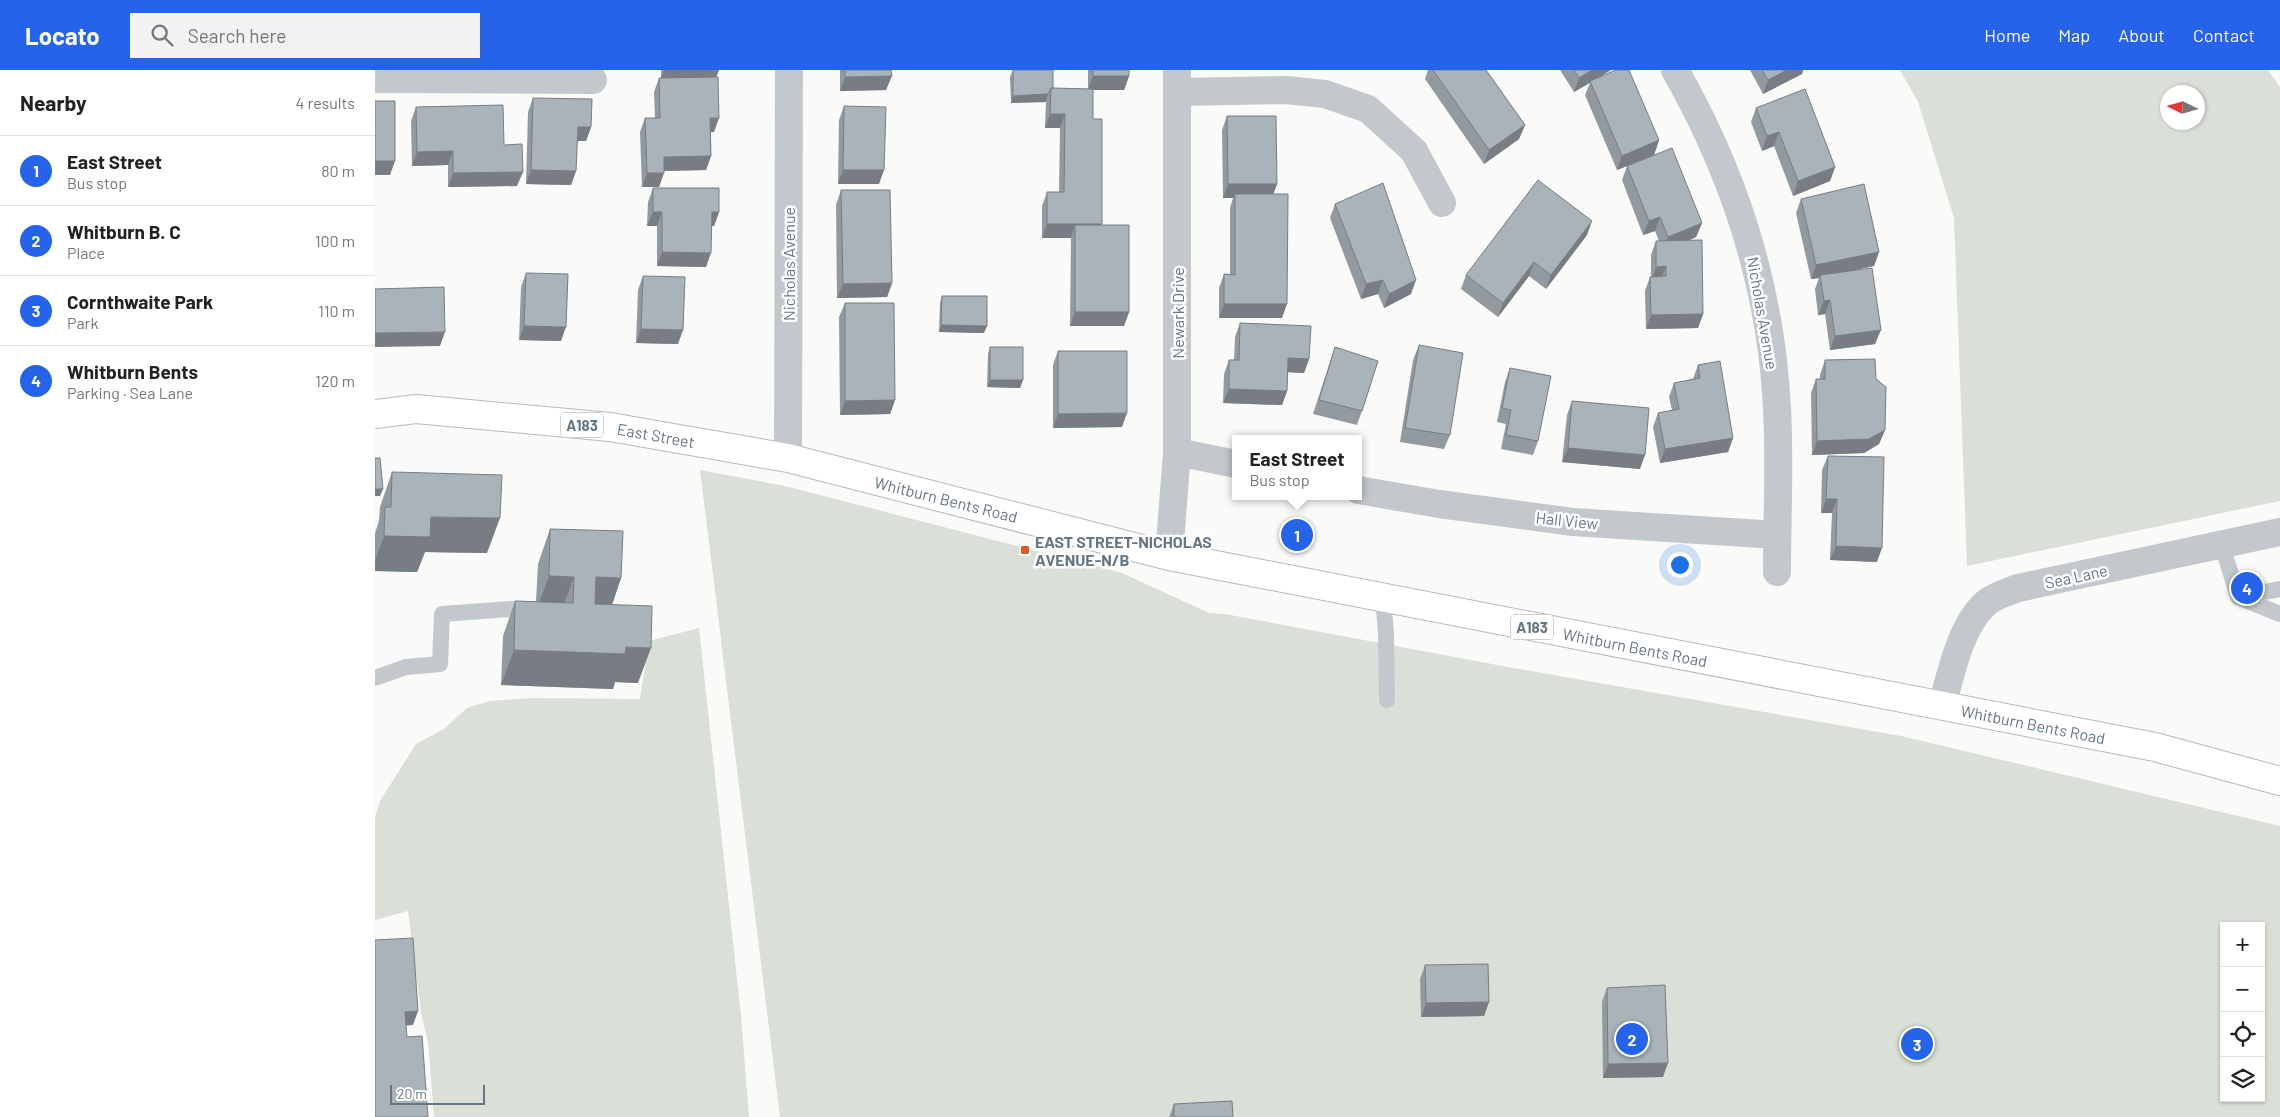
<!DOCTYPE html>
<html lang="en">
<head>
<meta charset="utf-8">
<style>
  body { margin:0; font-family:Barlow,sans-serif; background:#f2f2f2; color:#222 }
  .controls { position:absolute; right:15px; bottom:15px; display:grid; overflow:hidden; border-radius:0px; box-shadow:0 1px 4px #0004 }
  .controls button { width:45px; height:45px; display:grid; place-items:center; padding:0; border:0; border-bottom:1px solid #e0e0e0; background:#fff; color:#222; font:25px sans-serif }
  .compass { position:absolute; left:1785px; top:15px; width:45px; height:45px; border-radius:50%; background:#fff; box-shadow:0 1px 4px #0004; rotate:275deg }
  .scale { position:absolute; left:15px; bottom:12px; width:95px; box-sizing:border-box; padding-left:5px; border:2px solid #657683; border-top:0; font-size:14px; line-height:18px; white-space:nowrap; color:#657683; -webkit-text-stroke:4px #fff; paint-order:stroke }
  .you { position:absolute; left:1304px; top:494px; width:18px; height:18px; margin:-12px; border:4px solid #fff; border-radius:50%; background:#1a73e8; box-shadow:0 0 0 8px #1a73e833 }
  .badge { display:grid; place-items:center; width:32px; height:32px; border-radius:50%; background:#2563eb; color:#fff; font-size:16px; font-weight:700 }
  .pin { position:absolute; translate:-50% -50%; border:2px solid #fff; box-shadow:0 1px 5px #0006 }
  .popup { position:absolute; left:857px; top:365px; width:130px; height:65px; box-sizing:border-box; display:grid; place-content:center; border-radius:0px; background:#fff; filter:drop-shadow(0 1px 4px #0005); font-size:16px; white-space:nowrap; color:#767676 }
  .popup b { font-size:19px; color:#222 }
  .popup::after { content:''; position:absolute; left:50%; top:100%; margin-left:-10px; border:10px solid transparent; border-top-color:#fff }
  .list { margin:0; padding:0; list-style:none }
  h2 { display:flex; justify-content:space-between; align-items:center; height:65px; margin:0; padding:0 20px; font-size:21px }
  h2 small { font-size:16px; font-weight:400; color:#767676 }
  .list li { display:grid; grid-template-columns:32px 1fr auto; gap:15px; align-items:center; box-sizing:border-box; height:70px; padding:0 20px; border-top:1px solid #e0e0e0 }
  .list b { display:block; font-size:19px; white-space:nowrap }
  .list p { margin:0; font-size:16px; white-space:nowrap; color:#767676 }
  .list em { font-size:16px; font-style:normal; color:#767676 }
  .icon { flex:none; width:28px; height:28px; fill:none; stroke:currentColor; stroke-width:2; stroke-linecap:round; stroke-linejoin:round }
  .map { position:relative; flex:none; width:1905px; height:1047px; overflow:hidden }
  header { display:flex; align-items:center; gap:30px; box-sizing:border-box; height:70px; padding:0 25px; background:#2563eb; color:#fff }
  header strong { font-size:24px }
  nav { display:flex; gap:28px; margin-inline-start:auto; font-size:18px }
  .search { width:350px; height:45px; background:#f2f2f2; display:flex; align-items:center; gap:12px; box-sizing:border-box; padding:0 18px; border-radius:0px; color:#767676; font-size:19px }
  main { display:flex }
  aside { flex:1; background:#fff }
  .map>svg:first-child { display:block }
</style>
</head>
<body>
<header>
<strong>Locato</strong>
<div class="search"><svg class="icon" aria-label="search" viewBox="0 0 24 24"><circle cx="10" cy="10" r="6"/><path d="M15 15l6 6"/></svg>Search here</div>
<nav><a>Home</a><a>Map</a><a>About</a><a>Contact</a></nav>
</header>
<main>
<aside>
<h2>Nearby<small>4 results</small></h2>
<ul class="list">
<li><span class="badge">1</span><div><b>East Street</b><p>Bus stop</p></div><em>80 m</em></li>
<li><span class="badge">2</span><div><b>Whitburn B. C</b><p>Place</p></div><em>100 m</em></li>
<li><span class="badge">3</span><div><b>Cornthwaite Park</b><p>Park</p></div><em>110 m</em></li>
<li><span class="badge">4</span><div><b>Whitburn Bents</b><p>Parking · Sea Lane</p></div><em>120 m</em></li>
</ul>
</aside>
<div class="map">
<svg width="1905" height="1047" viewBox="0 0 1905 1047">
  <rect width="100%" height="100%" fill="#fafaf8"/>
  <path fill="#dadfd7" fill-rule="evenodd" d="M1525 0H1893L1905 17V431L1592 496 1579 148 1543 32ZM1792 22H1822V52H1792Z
    M325 400 410 416 747 503 834 543 850 544 1133 597 1526 666 1905 756V1047H405ZM1849 856H1886V1028H1849Z
    M324 558 366 946 374 1047H59L53 972 46 943 33 841 0 850V748L5 731 41 674 69 659 92 638 115 631 158 628 265 629 274 571Z"/>
  <g fill="none" stroke-linecap="round" stroke-linejoin="round">
    <g stroke="#b5babe" stroke-width="30">
      <path id="primary" d="M0 344 41 339 235 357 413 388 794 486 1780 677 1905 711"/>
    </g>
    <path stroke="#c3c8cc" stroke-width="16" d="M1847 475 1863 527
      M1008 527 1011 563 1012 630
      M1863 527 1905 544
      M1863 527 1905 519
      M0 608 31 597 65 594 67 544 136 539"/>
    <path stroke="#c3c8cc" stroke-width="28" d="M1300 0C1360 105 1396 217 1402 338 1405 393 1402 447 1402 502
      M0 9 218 10
      M802 22 911 20 950 24 993 39 1039 81 1067 133
      M802 382 861 394
      M413 388 414 0
      M983 420 1064 434 1198 452 1402 465
      M794 486 802 382V0
      M1567 636C1576 604 1585 556 1611 533 1619 526 1633 522 1643 518L1905 462"/>
    <use href="#primary" stroke="#fff" stroke-width="28"/>
  </g>
  <path fill="#929a9f" d="M286 0H344L341 7 339 62H336V86L331 100 289 101 284 117H267L265 62 270 48H280L279 22 284 8H286Z
    M465 0H516L511 20 465 21Z
    M638 0 678 19H713V0H754V6L749 20H718V49L726 155 754 242 749 256H695L696 168H667V136L672 122H684L685 58H670L671 32 636 33 635 7Z
    M1053 0H1111L1150 55 1144 69 1109 94 1050 9Z
    M1185 0H1236L1221 9 1284 70 1279 85 1242 100 1210 25 1215 13 1199 22Z
    M1375 0H1428L1427 4 1388 24Z
    M158 28 216 57 211 71H202L201 101 196 115 151 114 153 42Z
    M469 36 504 114H463L464 50Z
    M41 37 129 75 142 116 73 117V95L37 96 36 51Z
    M1381 38 1460 97 1455 111 1418 126 1399 76 1387 81 1376 52Z
    M852 46 902 114 898 124 907 248H844V218L849 204H855V138L858 128H848L847 60Z
    M1252 96 1327 153 1321 167 1313 171 1328 244 1323 258 1271 259 1270 221 1275 207H1276V185L1281 171H1284L1280 161 1268 165 1247 110Z
    M278 118 344 142 339 156H336L331 197 282 196V156H272L273 132Z
    M466 120 517 213 512 227 462 228 461 135Z
    M1426 129 1504 182 1499 196 1472 202 1500 274 1455 280 1450 244 1443 245 1440 219 1444 208 1436 209 1421 143Z
    M960 134 1036 224 1009 238 1003 224 986 229 955 148Z
    M1212 165 1171 219 1154 206 1123 247 1086 219 1091 205Z
    M151 203 186 271 144 270 146 217Z
    M268 206 303 274 261 273 263 220Z
    M567 226 609 263 564 262 565 233Z
    M470 233 520 330 515 344 465 345 464 247Z
    M865 253 934 289 929 303 913 302 912 321 907 335 848 333 849 304 854 290H859L860 267Z
    M1044 275 1075 365 1069 379 1025 372 1038 290Z
    M615 277 648 310 645 318 612 317 613 284Z
    M960 277 987 341 982 355 938 344Z
    M683 281 747 357 678 358V295Z
    M1450 290 1501 309 1510 360 1504 374 1489 383 1437 385 1436 323 1441 309H1445V305Z
    M1323 295 1358 368 1353 382 1285 393 1278 357 1283 343 1297 340 1294 327 1299 313 1318 309Z
    M1135 298 1163 371 1158 385 1126 379 1131 354 1122 352 1130 312Z
    M1197 331 1265 399 1187 392 1192 345Z
    M1453 386 1502 492 1455 490 1457 443H1446L1447 400Z
    M17 402 112 483 50 482 42 502 0 501V463L4 451 5 437Z
    M175 459 246 508 237 535 263 613 240 612 238 619 126 615 128 566 140 531H161L163 494Z
    M1050 895 1114 932 1109 946 1046 947 1045 909Z
    M1232 918 1288 1007 1228 1008 1227 932Z
    M799 1034 858 1047H794Z"/>
  <path fill="#777d82" d="M289 0H344L340 10 286 9Z
    M1217 0H1236L1199 22 1204 8Z
    M1412 0H1428L1427 4 1388 24 1393 10Z
    M517 6 511 20 465 21 470 7Z
    M718 6H754L749 20H713Z
    M673 24 671 32 636 33 638 26Z
    M675 44H690L685 58H670Z
    M335 48H344L339 62H330Z
    M1150 55 1144 69 1109 94 1114 80Z
    M203 57H216L211 71H197Z
    M1404 62 1399 76 1387 81 1392 66Z
    M1284 70 1279 85 1242 100 1247 86Z
    M78 81 73 95 37 96 42 82Z
    M336 86 331 100 284 101 289 87Z
    M0 91H20L15 105H0Z
    M1460 97 1455 111 1418 126 1423 111Z
    M156 100 201 101 196 115 151 114Z
    M468 100H509L504 114H463Z
    M148 102 142 116 73 117 78 103Z
    M272 103H289L284 117H267Z
    M853 114H902L897 128 860 124 858 128H848Z
    M278 142H287L282 156H272Z
    M337 142H344L339 156H331Z
    M1285 147 1280 161 1268 165 1274 151Z
    M1217 151 1212 165 1171 219 1176 205Z
    M1327 153 1321 167 1288 181 1293 167Z
    M672 154H727L721 168 700 155 696 168H667Z
    M287 182 336 183 331 197 282 196Z
    M1504 182 1499 196 1445 207V205L1444 208 1436 209 1441 195Z
    M1159 192 1154 206 1123 247 1128 233Z
    M1291 196 1286 210 1276 211 1281 197Z
    M1008 210 1003 224 986 229 991 214Z
    M1041 210 1036 224 1009 238 1014 224Z
    M517 213 512 227 462 228 468 214Z
    M1455 230 1450 244 1443 245 1449 231Z
    M849 234H912L907 248H844Z
    M700 242H754L749 256H695Z
    M1328 244 1323 258 1271 259 1276 245Z
    M566 255 612 256 609 263 564 262Z
    M149 256 191 257 186 271 144 270Z
    M266 259 308 260 303 274 261 273Z
    M1506 260 1500 274 1455 280 1460 266Z
    M70 262 65 276 0 277V263Z
    M913 288 934 289 929 303 908 302Z
    M615 310H648L645 318 612 317Z
    M854 319 912 321 907 335 848 333Z
    M520 330 515 344 465 345 470 331Z
    M752 343 747 357 678 358 683 344Z
    M1510 360 1504 374 1489 383 1437 385 1442 371Z
    M1358 368 1353 382 1285 393 1290 379Z
    M1193 378 1270 385 1265 399 1187 392Z
    M0 419H8L5 426H0Z
    M1451 429H1462L1457 443H1446Z
    M56 447 125 448 112 483 50 482 42 502 0 501V490L9 466Z
    M1461 476 1507 478 1502 492 1455 490Z
    M174 506 199 507 186 542 161 541Z
    M221 507 246 508 234 543 208 542Z
    M251 577 276 578 263 613 240 612 238 619 126 615 139 580Z
    M1114 932 1109 946 1046 947 1051 933Z
    M43 941 38 955 25 956 30 942Z
    M1293 993 1288 1007 1228 1008 1233 994Z"/>
  <path fill="#aab3b9" stroke="#777d82" d="M470 0H516L517 6 470 7Z
    M638 0H678V19L676 18 673 24 638 26Z
    M718 0H754V6H718Z
    M1058 0H1111L1150 55 1114 80Z
    M1199 0H1217L1204 8Z
    M1241 0H1254L1284 70 1247 86 1215 11Z
    M1387 0H1412L1393 10Z
    M343 7 344 48H335L336 86 289 87V103H272L270 48H285L284 8Z
    M676 18 718 19V49H727V154H672V122H689L690 44H675Z
    M1430 19 1460 97 1423 111 1404 62 1392 66 1381 38Z
    M158 28 217 29 216 57H203L201 101 156 100Z
    M0 31H20V91H0Z
    M128 35 129 75 147 74 148 102 78 103V81L42 82 41 37Z
    M469 36 511 37 509 100H468Z
    M852 46H901L902 114H853Z
    M1297 78 1327 153 1293 167 1285 147 1274 151 1252 96Z
    M1163 110 1217 151 1176 205 1159 192 1128 233 1091 205Z
    M1008 113 1041 210 1014 224 1008 210 991 214 960 134Z
    M1489 114 1504 182 1441 195 1426 129Z
    M278 118H344V142H337L336 183 287 182V142H278Z
    M466 120H515L517 213 468 214Z
    M860 124H913L912 234H849V204L860 205Z
    M700 155H754V242H700Z
    M1327 170 1328 244 1276 245 1275 207 1291 206V196L1281 197V171Z
    M1497 198 1506 260 1460 266 1455 230 1449 231 1445 205Z
    M151 203 193 204 191 257 149 256Z
    M268 206 310 207 308 260 266 259Z
    M69 217 70 262 0 263V219Z
    M567 226H612V256L566 255Z
    M470 233H519L520 330 470 331Z
    M865 253 936 256 934 289 913 288 912 321 854 319V290H864Z
    M1044 275 1088 283 1075 365 1030 358Z
    M615 277H648V310H615Z
    M960 277 1003 291 987 341 944 330Z
    M683 281H752V343L683 344Z
    M1500 289 1501 309 1511 317 1510 360 1494 369 1442 371 1441 309H1450V290Z
    M1345 291 1358 368 1290 379 1283 343 1304 339 1299 313 1325 308 1323 295Z
    M1135 298 1176 306 1163 371 1131 365 1136 340 1127 338Z
    M1197 331 1274 338 1270 385 1193 378Z
    M1453 386 1509 387 1507 478 1461 476 1462 429H1451Z
    M0 388H5L8 419H0Z
    M17 402 127 405 125 448 56 447 55 467 9 466 10 437H16Z
    M175 459 248 461 246 508 221 507 220 534 277 536 276 578 251 577 250 584 139 580 140 531 198 533 199 507 174 506Z
    M38 868 43 941 30 942 32 967 47 966 53 1047H0V870Z
    M1113 894 1114 932 1051 933 1050 895Z
    M1290 915 1293 993 1233 994 1232 918Z
    M857 1031 858 1047H799V1034Z"/>
  <rect fill="#e4572e" stroke="#fff" stroke-width="2" x="645" y="475" width="10" height="10" rx="2.5"/>
  <g text-anchor="middle" dominant-baseline="central" stroke-width="5" stroke-linejoin="round" paint-order="stroke">
    <g fill="#fff" stroke="#939fa8" stroke-width="1">
      <rect x="186" y="342.5" width="42" height="25" rx="4"/>
      <rect x="1136" y="544.5" width="42" height="25" rx="4"/>
    </g>
    <g font-size="15" font-weight="bold" fill="#657683">
      <text x="207" y="355">A183</text>
      <text x="1157" y="557">A183</text>
    </g>
    <g font-size="16" fill="#657683" stroke="#fff">
      <text transform="translate(413 194) rotate(-90)">Nicholas Avenue</text>
      <text transform="translate(802 243) rotate(-90)">Newark Drive</text>
      <text transform="translate(1388 243) rotate(80)">Nicholas Avenue</text>
      <text transform="translate(281 365) rotate(10)">East Street</text>
      <text transform="translate(571 429) rotate(14)">Whitburn Bents Road</text>
      <text transform="translate(1192 450) rotate(6)">Hall View</text>
      <text transform="translate(1701 506) rotate(-12)">Sea Lane</text>
      <text transform="translate(1260 577) rotate(11)">Whitburn Bents Road</text>
      <text transform="translate(1658 654) rotate(11)">Whitburn Bents Road</text>
    </g>
    <g font-size="16" font-weight="bold" fill="#657683" stroke="#fff" text-anchor="start">
      <text x="660" y="471">EAST STREET-NICHOLAS<tspan x="660" dy="18">AVENUE-N/B</tspan></text>
    </g>
  </g>
</svg>
<div class="controls">
<button>+</button>
<button>−</button>
<button><svg class="icon" aria-label="locate" viewBox="0 0 24 24"><circle cx="12" cy="12" r="6"/><path d="M12 2v4M12 18v4M2 12h4M18 12h4"/></svg></button>
<button><svg class="icon" aria-label="layers" viewBox="0 0 24 24"><path d="M12 4l9 5-9 5-9-5zM3 14l9 5 9-5"/></svg></button>
</div>
<svg class="compass" viewBox="-18 -18 36 36"><path d="M0-13l5 13h-10z" fill="#e53935"/><path d="M0 13l5-13h-10z" fill="#767676"/></svg>
<div class="scale">20 m</div>
<div class="you"></div>
<div class="pin badge" style="left:922px;top:465px">1</div>
<div class="popup"><b>East Street</b>Bus stop</div>
<div class="pin badge" style="left:1257px;top:969px">2</div>
<div class="pin badge" style="left:1542px;top:974px">3</div>
<div class="pin badge" style="left:1872px;top:518px">4</div>
</div>
</main>
</body>
</html>
